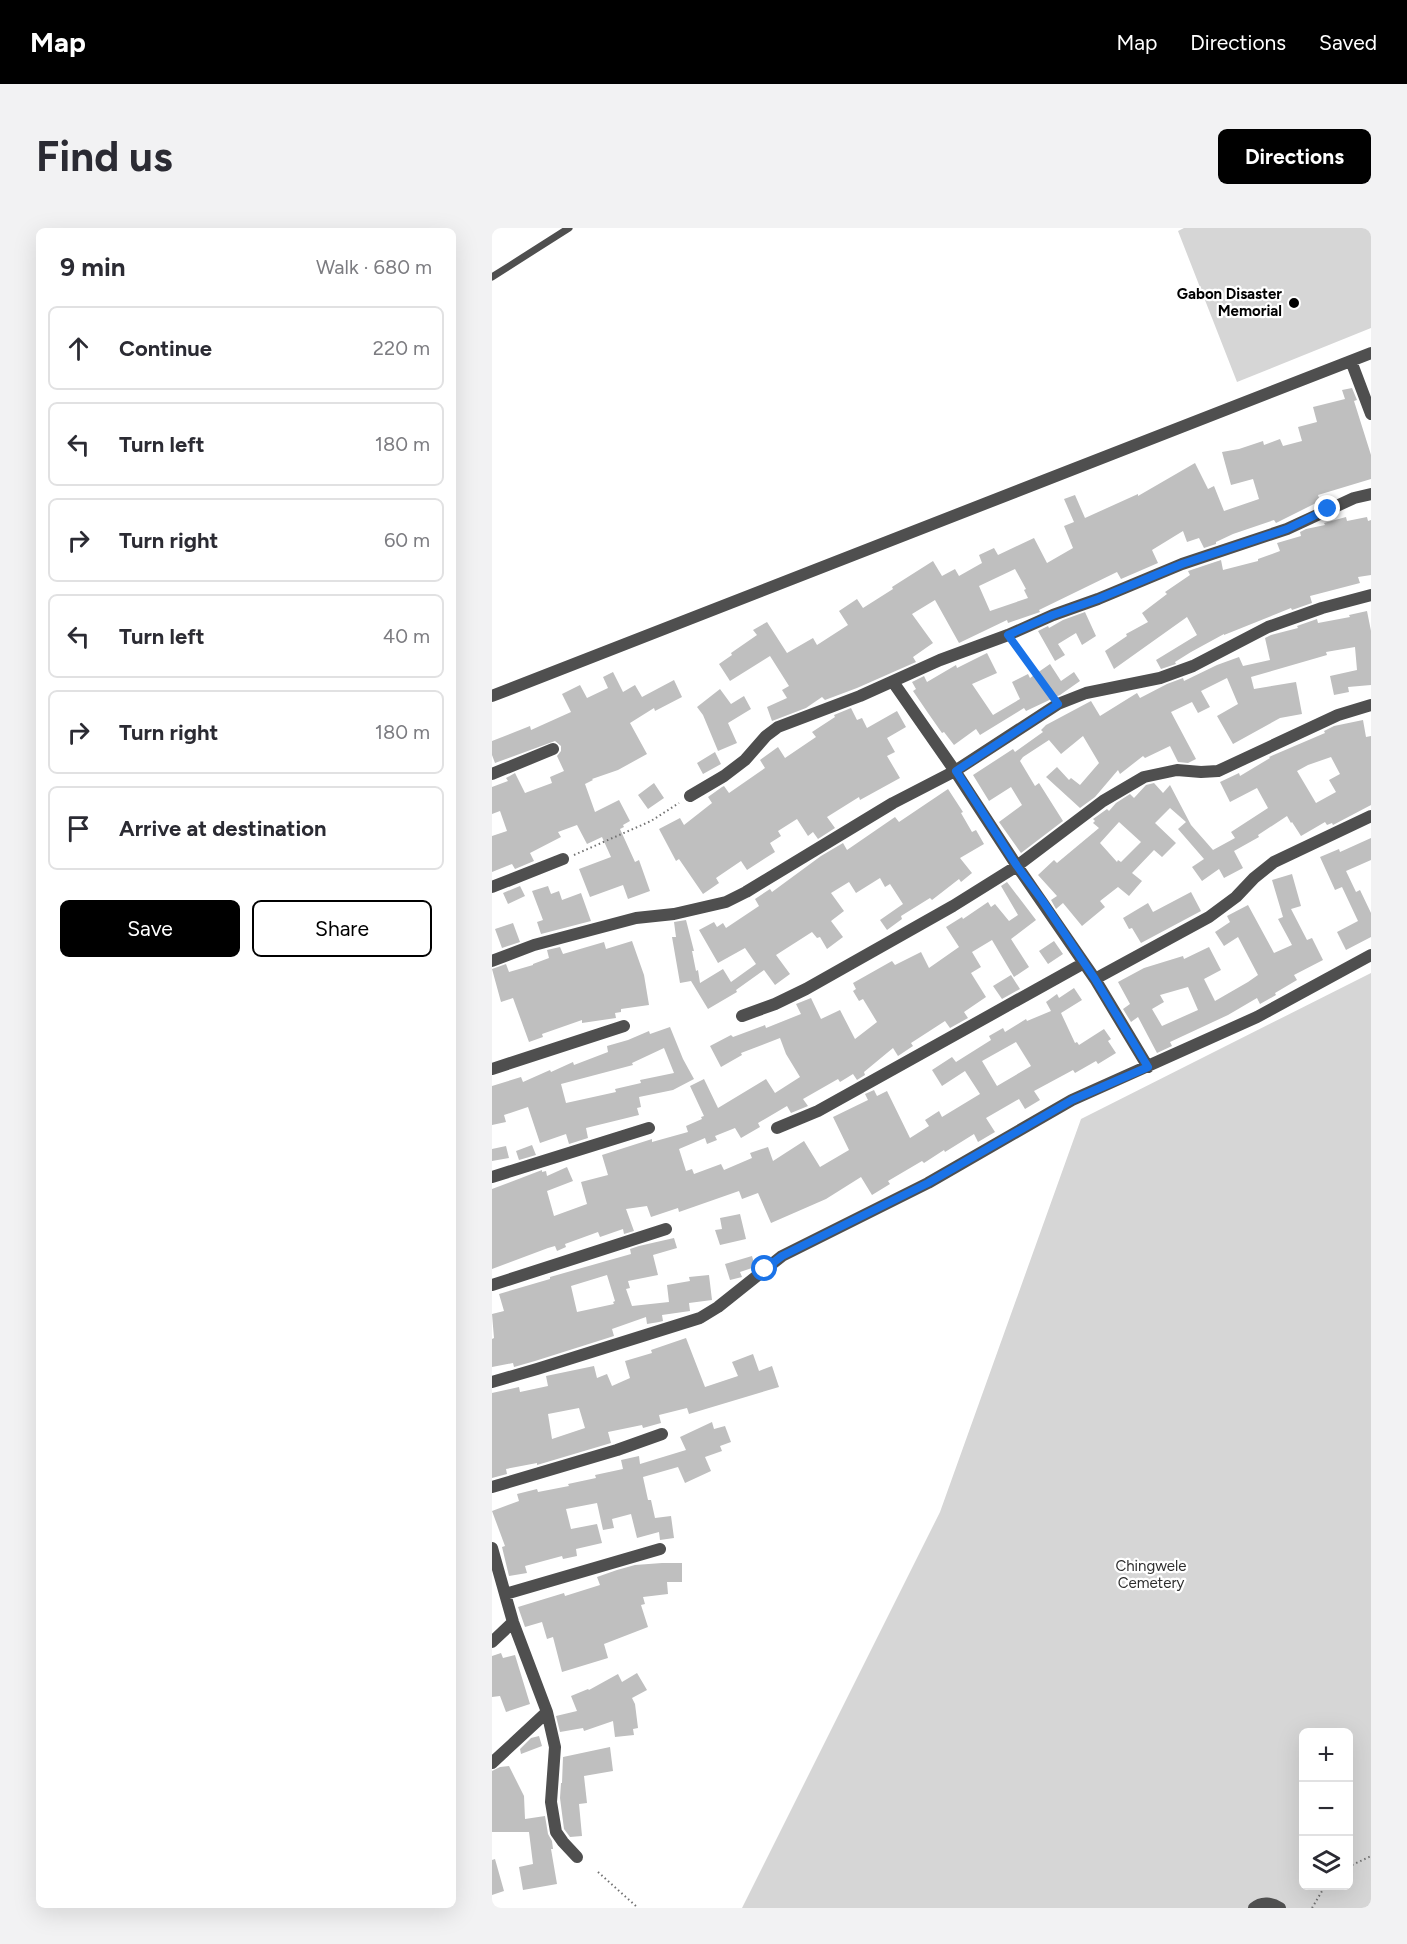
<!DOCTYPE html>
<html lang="en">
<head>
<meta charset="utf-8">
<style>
  body { margin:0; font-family:Figtree,sans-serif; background:#f2f2f3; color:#2b2b33 }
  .controls { position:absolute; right:18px; bottom:18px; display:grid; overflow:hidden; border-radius:9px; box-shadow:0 6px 24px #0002 }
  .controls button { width:54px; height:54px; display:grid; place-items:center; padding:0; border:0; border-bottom:2px solid #e1e1e2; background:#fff; color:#2b2b33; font:30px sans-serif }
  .stop { position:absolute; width:18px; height:18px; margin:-14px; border:4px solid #1a73e8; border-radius:50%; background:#fff }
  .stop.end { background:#1a73e8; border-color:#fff; box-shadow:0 2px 6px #0008 }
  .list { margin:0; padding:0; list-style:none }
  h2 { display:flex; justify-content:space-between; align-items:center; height:78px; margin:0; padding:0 24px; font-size:26px }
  h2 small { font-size:20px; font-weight:400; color:#7c7c81 }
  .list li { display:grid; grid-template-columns:39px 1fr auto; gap:18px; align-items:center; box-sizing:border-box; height:84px; margin:0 12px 12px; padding:0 12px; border:2px solid #e1e1e2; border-radius:9px }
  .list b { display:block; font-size:22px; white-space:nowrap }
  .list em { font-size:20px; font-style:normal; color:#7c7c81 }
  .actions { display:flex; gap:12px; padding:18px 24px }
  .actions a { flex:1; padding:14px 0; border:2px solid #000; border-radius:9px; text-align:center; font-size:21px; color:#000 }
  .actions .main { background:#000; color:#fff }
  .icon { flex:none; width:33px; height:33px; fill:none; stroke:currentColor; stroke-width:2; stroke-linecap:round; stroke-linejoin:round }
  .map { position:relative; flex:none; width:879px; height:1680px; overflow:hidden; border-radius:9px }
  header { display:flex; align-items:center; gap:36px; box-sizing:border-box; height:84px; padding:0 30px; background:#000; color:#fff }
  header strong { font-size:28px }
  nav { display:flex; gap:33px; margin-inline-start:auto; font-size:21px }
  .intro { display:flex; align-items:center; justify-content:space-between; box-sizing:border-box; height:144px; padding:0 36px }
  h1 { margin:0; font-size:42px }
  .button { padding:15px 27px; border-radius:9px; background:#000; color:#fff; font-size:21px; font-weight:700 }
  main { display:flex; gap:36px; padding:0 36px }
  aside { flex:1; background:#fff; border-radius:9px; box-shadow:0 6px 24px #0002 }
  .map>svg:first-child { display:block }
</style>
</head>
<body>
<header>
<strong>Map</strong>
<nav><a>Map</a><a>Directions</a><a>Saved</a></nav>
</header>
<div class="intro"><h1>Find us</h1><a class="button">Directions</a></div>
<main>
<aside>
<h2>9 min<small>Walk · 680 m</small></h2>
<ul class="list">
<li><svg class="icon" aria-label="ahead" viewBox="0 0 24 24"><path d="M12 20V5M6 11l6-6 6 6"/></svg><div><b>Continue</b></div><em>220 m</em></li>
<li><svg class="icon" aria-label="left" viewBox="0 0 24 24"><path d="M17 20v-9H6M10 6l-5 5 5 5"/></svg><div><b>Turn left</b></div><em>180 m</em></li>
<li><svg class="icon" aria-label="right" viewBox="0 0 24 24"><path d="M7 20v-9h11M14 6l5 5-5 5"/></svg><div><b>Turn right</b></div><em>60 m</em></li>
<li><svg class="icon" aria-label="left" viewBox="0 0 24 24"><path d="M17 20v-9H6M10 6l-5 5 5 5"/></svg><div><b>Turn left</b></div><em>40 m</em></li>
<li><svg class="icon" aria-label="right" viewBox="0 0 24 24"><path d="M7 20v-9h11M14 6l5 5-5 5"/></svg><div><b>Turn right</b></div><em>180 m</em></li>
<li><svg class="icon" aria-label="arrive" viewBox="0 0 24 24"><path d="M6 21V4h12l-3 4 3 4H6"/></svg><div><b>Arrive at destination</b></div></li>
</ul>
<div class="actions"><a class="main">Save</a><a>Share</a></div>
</aside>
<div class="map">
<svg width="879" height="1680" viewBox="0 0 879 1680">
  <rect width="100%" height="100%" fill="#fff"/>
  <path fill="#d6d6d6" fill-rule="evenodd" d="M692 0H879V100L745 154 686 3Z
    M879 745V1680H250L448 1284 589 891ZM812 1504H856V1658H812Z"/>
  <path fill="#bfbfbf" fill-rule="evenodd" d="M860 160 865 172 862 173 879 227V251L826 267 828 273 784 295 782 292 741 306 724 314V316L712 320 707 310 695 314 691 303 660 322 666 335 629 351 625 344 547 382 548 384 516 395 515 392 467 415 443 372 420 386 441 415 421 429 424 434 365 460 333 472 330 469 314 480 280 493 275 479 295 470 290 462 297 458 278 428 238 453 227 436 240 427 239 425 265 407 261 402 275 394 295 425 321 410 325 417 356 397 347 383 365 371 371 380 401 361 400 359 441 333 450 348 463 341 467 348 490 335 487 327 502 320 506 327 542 310 555 335 581 320 572 298 582 294 572 271 583 267 593 290 646 266V268L703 235 716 261 722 258 732 283 767 271 761 251 739 257 730 224 747 221 771 213 772 217 788 211 791 218 810 213 806 199 825 194 821 179 853 171 850 162ZM523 341 534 361 532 362 536 370 498 383 487 358Z
    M854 289 855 293 875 289 876 293 879 292V347L866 349 868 355 818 368 820 375 800 382 799 380 732 407V406L699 424 683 434 684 436 669 441 664 432 705 407 695 389 622 441 613 423 635 408 634 406 656 394 650 385 675 366 673 364 698 347 696 343 729 332 731 342 766 333V331L788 323 785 315 809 308 808 304 814 301 833 297 832 295Z
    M875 383 879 403V457L856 459 857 464 842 467 838 448 865 442 863 419 834 424 835 427 759 449 762 461 804 454 810 486 788 490 741 516 725 488 746 476 735 450 709 463 718 479 706 485 700 474 679 484 704 531 696 535 686 534 678 518 653 530 651 528 628 546 626 542 603 569 588 580 554 549 565 539 577 552 579 550 588 557 607 535 591 508 569 526 557 512 531 529 528 533 543 558 547 555 571 593 529 625 507 594 530 577 519 559 497 573 481 547 521 521 523 524 551 504 549 502 554 497 599 473 608 488 645 465 648 470 675 456 691 450 692 453 725 437 747 429 751 438 778 432 773 410 779 407 806 400 805 398 825 391 826 395 858 389 857 387Z
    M593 384 604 408 590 417 584 405 566 416 573 427 563 433 546 403 556 398 557 400 571 392Z
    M495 425 505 445 480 456 501 487 528 471 520 454 536 446 538 450 558 436 569 453 582 444 588 453 568 467 534 483 532 480 488 507 484 501 462 517 452 504 450 505 436 485 421 463 424 461 420 454 432 448 435 454 464 437 465 440Z
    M121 444 131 464 143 457 150 469 182 452 190 469 163 483 162 480 138 495 155 526 126 542 100 551 101 552 93 556 103 584 127 572 138 593 131 597 132 599 128 601 143 634 147 632 158 663 136 671 131 657 98 669 87 641 119 629 110 609 95 616 85 597 66 604 69 609 38 625 42 633 23 641 20 636 0 644V608L15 603 8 583 0 586V559L16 553 14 550 23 545 33 565 60 555 58 549 72 543 65 528 69 523V518L63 513 3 535 0 527V513L38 498 39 502 79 484 70 466 88 457 95 470 116 460 111 449Z
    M228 461 239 476 252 468 259 481 236 495 245 515 226 523 211 487 205 479Z
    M359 480 365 492 370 490 375 500 405 483 414 499 395 510 403 524 395 528 408 550 368 572 367 569 335 589 343 600 326 611 321 604 316 608 305 591 286 603 289 608 278 615 283 624 255 642 249 633 224 650 227 655 211 666 187 631 184 633 167 601 188 590 192 597 220 575 216 569 230 559 232 558 237 565 273 540 268 532 286 519 293 530 324 509 320 504 343 489 342 487Z
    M871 492 874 509 879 508V577L841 597 840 595 835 597 833 594 809 608 800 594 799 595 795 588 766 607 767 609 742 623 751 640 732 650 727 641 710 653 700 639 712 631 686 601 694 594 678 580 663 595 684 615 670 629 662 622 640 645 650 653 637 668 626 659 608 673 613 679 590 698 571 675 564 681 559 672 565 668 546 647 562 632 565 635 607 600 601 595 603 593 601 591 615 581 617 583 624 575 638 566 642 570 654 557 662 555 671 565 678 557 699 597 721 622 743 610 739 604 776 580 765 560 738 574 728 554 747 545 748 548 778 530 777 529 833 505 832 503 842 498ZM839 529 848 546 837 552 844 564 824 575 805 543 816 537ZM627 594 649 614 629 634 626 632 625 634 608 615Z
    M223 524 229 536 211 546 205 535Z
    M162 555 172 570 156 581 146 567Z
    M456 561 471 584 469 585 480 604 484 602 492 616 468 630 480 645 469 654 467 651 440 672 438 670 409 688 410 691 395 702 388 692 411 676 398 656 393 659 388 650 364 665 357 654 339 665 352 683 339 693 351 709 335 721 328 709 325 710 320 704 284 727 298 746 283 757 272 742 244 762 245 764 216 781 199 753 188 755 180 709H184L182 694 194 692 202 723H200L204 743 206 742 208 755 231 741 239 754 264 736 253 720 226 735 207 702 222 694 225 699 231 695 234 700 267 678 263 671 278 661 280 664 329 628 351 615 355 622 403 589 407 594Z
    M879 610V632L854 643 864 664 868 662 879 685V709L854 722 845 704 866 693 850 659 843 662 828 629 847 621 848 624Z
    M800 646 809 678 799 681 815 712 820 710 831 732 802 747 805 752 783 765 784 767 768 776 765 770 736 787 678 814 680 818 665 825 646 789 639 794 631 781 638 776 626 754 652 740 691 728 692 731 717 719 729 742 712 751 723 773 756 754 766 747 746 709 732 718 723 704 738 694 735 688 756 677 782 725 800 717 786 691 791 689 780 652ZM696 759 706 782 670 798 660 781 672 774 668 767Z
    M515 654 544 692 519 711 537 739 522 749 500 712 480 724 489 739 479 745 494 769 472 784 476 790 458 800 453 793 419 815 421 818 406 828 401 820 372 844 373 847 365 852 361 846 348 854 346 851 311 871 316 878 299 885 295 878 266 895 268 899 249 910 243 900 223 908 225 912 215 916 213 910 187 921 194 943 200 941 202 946 229 936 232 942 260 930 258 925 276 919 281 933 312 913 328 939 357 922 341 889 376 872 373 866 382 862 385 868 395 863 418 910 437 898 433 892 447 883 450 889 488 866 473 843 450 858 440 842 460 829 464 834 499 812 497 808 511 800 513 804 534 791 535 793 559 783 554 774 565 766 567 770 582 760 590 772 569 785 583 815 585 814 587 817 612 801 619 811 616 813 624 825 606 836 604 833 583 845 581 842 542 863 548 872 533 881 527 871 494 890 503 904 486 914 482 906 453 924 452 922 432 935 430 933 396 953 398 956 380 967 369 949 334 971 279 995 266 965 250 971 247 963 187 984 186 980 159 989 155 978 134 981 142 1003 132 1006 131 1001 108 1009 106 1004 73 1016 74 1019 65 1023 63 1018 56 1020 0 1041V961L50 942V944L54 943 55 948 75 939 81 953 55 963 62 988 95 976 89 954 116 947 110 927 160 911V914L196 904 194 898 210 891 209 889 212 888 198 858 212 851 226 880 274 851 283 865 308 849 294 826 288 810 249 825 250 827 229 839 218 818 239 807 241 809 273 797 274 800 309 786 304 776 319 770 329 791 348 782 363 811 385 794 371 771 367 773 361 763 364 761 361 755 400 733 403 737 429 724 437 740 467 719 454 699 470 689 471 691 496 674 499 679 503 676 517 693 526 687 509 658ZM524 814 539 838 505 858 490 833Z
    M28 658 33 668 16 676 11 665Z
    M56 658 59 666 67 663 70 672 89 665 99 693 49 706 45 694 51 692 40 663Z
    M699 664 709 683 649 715 640 700 637 701 631 690 656 675 661 684Z
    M21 695 28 714 10 720 3 701Z
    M140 713 152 747 157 777 129 781V784L123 785 124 790 90 795V792L50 806 51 809 37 814 21 770 9 774 0 741 14 736 17 744 41 737V736L57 730 55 722 68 719 71 726 112 714 114 721Z
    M562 713 571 726 556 736 547 723Z
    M519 747 528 761 510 771 501 758Z
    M178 799 191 831 202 851 181 862 147 869 149 879 145 880 147 887 94 900 96 910 77 916 74 906 48 915 36 879 12 887 14 894 0 897V858L29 849 31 854 58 842 59 844 81 834 82 837 116 824 115 818 136 812 157 803 158 806ZM172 820 182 845 148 852 149 855 123 861 124 864 74 875 69 856 141 837 140 835Z
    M40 917 44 927 27 932 24 923Z
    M14 918 17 930 0 933V921Z
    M248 986 254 1011 228 1017 223 1002 230 1001 228 990Z
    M182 1010 185 1020 161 1027 166 1047 136 1053 138 1060 134 1061 140 1078 177 1074 175 1057 198 1053 197 1049 217 1047 220 1072 197 1075 198 1083 170 1087 171 1093 167 1094 155 1096 154 1089 120 1101 122 1108 43 1133 22 1139 21 1135 0 1139V1111L2 1110 0 1086 12 1083 7 1066 58 1051V1049L139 1026 138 1021 147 1018ZM115 1047 123 1073 121 1074 122 1076 85 1084 79 1058Z
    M260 1028 263 1039 248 1044 250 1049 238 1052 233 1036Z
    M194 1110 213 1159 246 1148 240 1134 261 1126 267 1143 280 1138 287 1159 197 1186 195 1180 167 1187 169 1195 151 1200 150 1197 116 1204 119 1215 45 1237V1235L14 1241 15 1246 0 1250V1165L27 1159 28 1164 56 1158 54 1148 102 1138 105 1150 115 1146 120 1158 138 1150 133 1133 160 1125 159 1122ZM87 1180 93 1200 60 1211 56 1186Z
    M220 1194 222 1201 233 1198 239 1214 228 1218 230 1223 213 1229 219 1243 193 1255 186 1239 151 1249 156 1272H159L163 1290 179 1288 182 1310 168 1312 167 1304 145 1310 139 1286 120 1291 122 1300 111 1302 105 1275 74 1281 79 1301 105 1296 110 1315 84 1321 85 1328 71 1331 70 1328 33 1338 35 1345 17 1348 10 1319 13 1318 0 1283 27 1273 25 1266 45 1261 46 1264 77 1258 76 1256 104 1250 103 1247 131 1241 129 1232 147 1228 148 1236 194 1222 188 1209Z
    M170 1335H190V1354H175L176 1366 151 1369 153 1376 149 1377 156 1399 112 1416 116 1430 70 1444 61 1409 55 1411 50 1394 33 1399 26 1379 72 1365 73 1368 108 1357 105 1349 125 1342 143 1337Z
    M9 1425 11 1430 23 1427 38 1476 14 1484 8 1468 0 1469V1428Z
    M145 1445 155 1462 140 1470 143 1476 146 1500 141 1501 142 1507 123 1509 121 1493 92 1503 91 1500 68 1504 64 1488 85 1483 79 1468 96 1461 97 1462 126 1446 130 1454Z
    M47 1508 50 1518 29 1526 28 1521 39 1510Z
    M118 1519 121 1543 92 1548 95 1575 87 1576 90 1608 78 1609 72 1601 68 1570 69 1555H70L71 1529Z
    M17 1538 32 1568 33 1591 53 1588 56 1606 60 1613 61 1621H59L65 1656 31 1662 27 1639 41 1636 37 1604H0V1543L8 1539Z
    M3 1631 12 1663 0 1667V1632Z"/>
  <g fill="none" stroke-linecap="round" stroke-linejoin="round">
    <path stroke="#717171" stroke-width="2" stroke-dasharray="1.5 3" stroke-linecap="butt" d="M524 418 559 467
      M82 627 159 593 187 575
      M856 1639 879 1628
      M106 1644 146 1680
      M820 1680 833 1658"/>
    <path stroke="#4f4f4f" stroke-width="7" d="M0 49 77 0"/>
    <path stroke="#4f4f4f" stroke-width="12" d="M859 133 879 186
      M401 454 463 543 525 638 603 751 656 839
      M0 468 879 125
      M0 546 61 521
      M198 568 232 548 253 532 274 508 286 499 368 468 448 432 516 407 561 387 606 371 690 336 795 301 862 270 879 266
      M0 659 71 631
      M0 733 42 717 144 690 182 686 234 674 254 664 401 575 463 543 566 476 594 465 668 450 701 438 776 399 830 380 879 367
      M603 751 717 689 744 669 762 650 782 634 879 588
      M250 788 283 776 314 761 461 678 525 638 611 573 652 549 685 542 709 544 726 543 846 487 879 477
      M0 841 132 798
      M285 900 326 883 592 735
      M0 949 157 900
      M0 1057 174 1001
      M0 1154 45 1141 208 1090 226 1079 290 1028 436 955 580 872 765 789 879 727
      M0 1259 125 1222 170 1206
      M0 1320 21 1394 55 1484 63 1519 59 1574 64 1604 71 1614 85 1629
      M13 1366 168 1321
      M0 1414 21 1394
      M0 1535 55 1484
      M762 1680C770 1673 780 1675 788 1680"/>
  </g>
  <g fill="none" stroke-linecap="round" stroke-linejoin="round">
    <path stroke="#1a73e8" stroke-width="8" d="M273 1041 290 1028 436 955 580 872 656 839 603 751 550 672 525 638 464 543 566 476 516 407 561 387 606 371 690 336 795 301 836 281"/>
  </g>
  <circle fill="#000" stroke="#fff" stroke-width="2" cx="802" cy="75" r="6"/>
  <g text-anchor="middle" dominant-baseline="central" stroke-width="4.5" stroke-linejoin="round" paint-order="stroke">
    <g font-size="15" font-weight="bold" fill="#000" stroke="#fff" text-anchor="end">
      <text x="790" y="66">Gabon Disaster<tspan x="790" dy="17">Memorial</tspan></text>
    </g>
    <g font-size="15" fill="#2d2d2d" stroke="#fff">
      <text x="659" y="1338">Chingwele<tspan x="659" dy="17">Cemetery</tspan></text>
    </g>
  </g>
</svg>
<div class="controls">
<button>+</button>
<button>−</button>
<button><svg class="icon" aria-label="layers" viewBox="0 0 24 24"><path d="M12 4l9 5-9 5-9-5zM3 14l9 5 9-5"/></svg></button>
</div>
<div class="stop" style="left:273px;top:1041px"></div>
<div class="stop end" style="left:836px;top:281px"></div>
</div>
</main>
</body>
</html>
